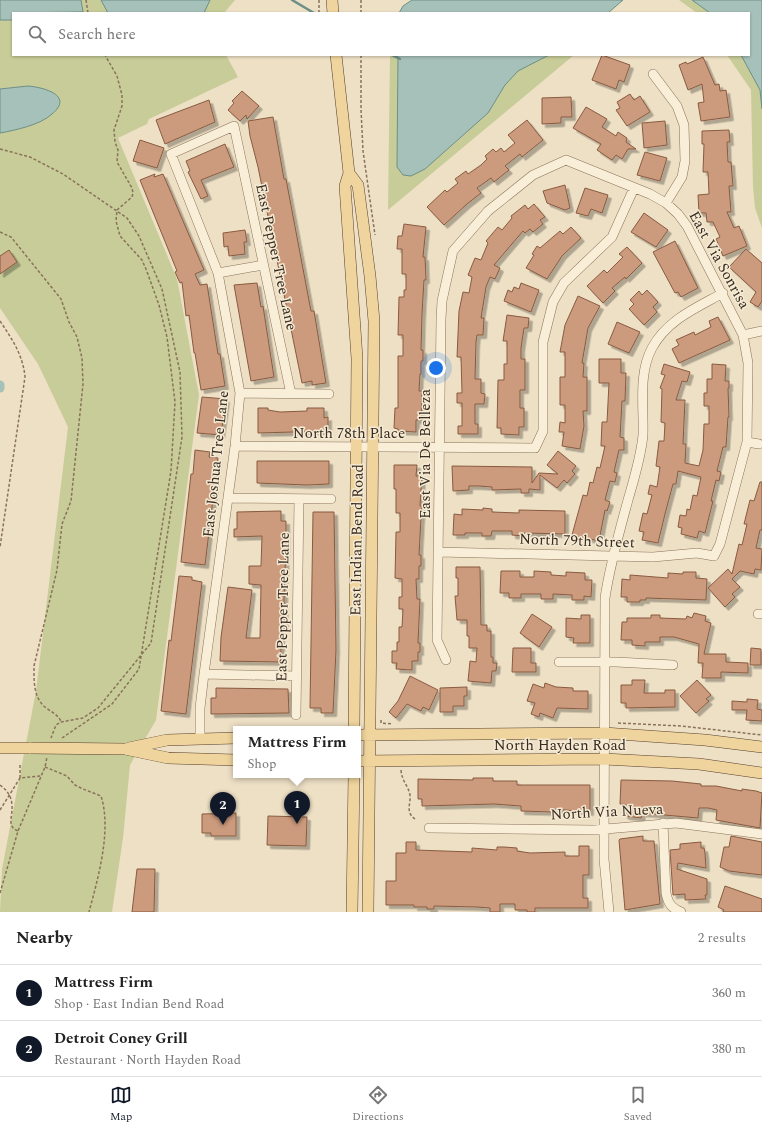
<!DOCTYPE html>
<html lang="en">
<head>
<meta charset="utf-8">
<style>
  body { margin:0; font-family:Spectral,serif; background:#f6f6f6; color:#222 }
  .you { position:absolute; left:436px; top:368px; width:14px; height:14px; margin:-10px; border:3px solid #fff; border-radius:50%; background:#1a73e8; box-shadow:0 0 0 6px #1a73e833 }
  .badge { display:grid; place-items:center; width:26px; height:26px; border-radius:50%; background:#111827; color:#fff; font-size:13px; font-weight:700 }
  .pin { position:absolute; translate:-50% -33px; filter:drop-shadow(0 1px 2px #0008) }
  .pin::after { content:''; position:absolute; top:21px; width:14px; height:12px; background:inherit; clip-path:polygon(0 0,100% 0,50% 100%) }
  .popup { position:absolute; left:233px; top:726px; width:128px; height:52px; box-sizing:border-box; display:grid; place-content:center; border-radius:0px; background:#fff; filter:drop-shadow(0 1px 3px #0005); font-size:13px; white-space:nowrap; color:#767676 }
  .popup b { font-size:15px; color:#222 }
  .popup::after { content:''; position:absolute; left:50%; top:100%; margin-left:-8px; border:8px solid transparent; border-top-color:#fff }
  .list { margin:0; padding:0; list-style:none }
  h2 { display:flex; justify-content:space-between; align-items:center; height:52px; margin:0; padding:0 16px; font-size:17px }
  h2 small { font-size:13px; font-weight:400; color:#767676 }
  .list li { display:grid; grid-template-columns:26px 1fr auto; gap:12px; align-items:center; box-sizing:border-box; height:56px; padding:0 16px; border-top:1px solid #e0e0e0 }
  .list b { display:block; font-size:15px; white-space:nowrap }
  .list p { margin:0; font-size:13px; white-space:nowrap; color:#767676 }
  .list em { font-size:13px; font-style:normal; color:#767676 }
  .icon { flex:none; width:22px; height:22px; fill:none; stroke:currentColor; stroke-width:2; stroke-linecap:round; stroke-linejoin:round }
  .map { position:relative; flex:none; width:762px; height:912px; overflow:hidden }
  .search { position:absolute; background:#fff; box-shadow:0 1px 3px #0004; left:12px; right:12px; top:12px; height:44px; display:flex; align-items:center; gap:10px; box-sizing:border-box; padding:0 14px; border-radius:0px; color:#767676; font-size:15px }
  .sheet { height:164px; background:#fff }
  nav { display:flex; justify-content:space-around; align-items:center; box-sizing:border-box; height:56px; border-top:1px solid #e0e0e0; background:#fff; font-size:11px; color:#767676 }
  nav a { display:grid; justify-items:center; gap:2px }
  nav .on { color:#111827 }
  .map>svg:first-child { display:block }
</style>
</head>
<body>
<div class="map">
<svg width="762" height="912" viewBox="0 0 762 912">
  <defs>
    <filter id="shadow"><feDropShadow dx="3.5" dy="3.5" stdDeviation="0" flood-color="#0004"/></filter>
  </defs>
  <rect width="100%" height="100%" fill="#eee0c5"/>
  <path fill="#c7cc98" d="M0 0H235L224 13H13V55H226L238 77 149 119 147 124 118 138 177 279 199 395 156 720 130 765 123 838 112 912H0L2 869 36 691 68 427 38 364 0 308Z
    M679 0H762V228L755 208 753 187 751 90 727 55H749V13H697Z
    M390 55H574L388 210Z"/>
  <path fill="#a6c1b9" stroke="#6d8f86" d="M0 0H81L83 12 13 13V20H0Z
    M101 0H210L204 13H108Z
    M412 0H623L608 13H399L403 6Z
    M692 0H762V109L760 90 741 55H749V13H710Z
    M398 55H549L518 71 505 85 488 113 425 169 411 176 403 175 397 167Z
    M28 86C42 87 75 95 52 114 40 125 16 130 0 133V89Z"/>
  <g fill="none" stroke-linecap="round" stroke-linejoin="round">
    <path stroke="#6d8f86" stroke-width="2.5" d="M292 0 314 13
      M392 55 400 59"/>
    <path stroke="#a6c1b9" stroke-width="9" d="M0 385V388"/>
  </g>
  <path fill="#cc9a7b" stroke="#885b41" filter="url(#shadow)" d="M602 55 630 65 624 82 619 80 616 89 592 80Z
    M703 57 715 85 719 84 720 91 726 90 730 117 701 121 698 103 704 102 702 84 688 90 679 65 686 62 687 64Z
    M242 91 259 106 247 119 246 115 240 121 228 110 234 103 232 101Z
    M630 94 634 100 640 96 650 112 627 126 616 110 620 108 617 102Z
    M571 97 572 117H561V123L542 124V98Z
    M209 100 215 122 165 144 156 120Z
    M586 107 607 119 602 127 616 136 618 132 627 138 626 142 636 149H628L622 159 616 155 612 160 597 150 601 144 573 128Z
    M273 117 284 179H286L311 311H314L326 383 312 385V381L302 383 258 167 250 136 248 121Z
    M527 120 543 140 522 157 520 154 505 166 509 170 494 182 491 178 477 188 481 193 467 204 444 225 427 207 445 190 447 192 458 183 455 179 466 171 468 174 481 165 487 159 485 156 493 149 496 152 501 148 504 152 515 143 508 135Z
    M665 121 667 145 644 148 642 123Z
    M729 130 730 142H727L728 162H731L733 186H729L731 212H727L734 228 739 226 747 246 723 256 716 239 720 237 713 222H707L706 213H699L698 195 709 194 708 172H703L704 144H702V131Z
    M140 140 164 148 157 168 133 161Z
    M225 144 234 167 201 180 208 196 201 199 188 172 190 171 186 161Z
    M645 152 667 158 660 181 637 175Z
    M155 174 154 177 163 174 204 270 195 274 200 285 207 284 218 354H220L225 386 201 390 195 353H194L189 315 186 316 182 282 180 283 175 272 177 271 140 180Z
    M565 185 570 208 565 210 547 203 543 191Z
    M585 188 608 195 602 213 591 209 588 216 576 213Z
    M534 204 545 217 540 220 543 224 533 232 530 229 525 233 523 231 494 265 500 268 495 279 490 277 486 287 481 318H484L483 335H477L476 342 475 379H481V393L485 394 484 404H475V424H478V434H458V426H462V403H457V393H462L461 357H457L459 311 463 292 469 293 472 277 468 275 475 258 481 260 488 243 486 241 498 227 502 230 512 218 511 216 525 205 528 209Z
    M644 213 668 230 656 247 631 232Z
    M404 224 426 227 423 257H425L426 280H424L422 314 421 350H423V361H421V374H420L419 391H422L421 420H416V432L398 431V429L394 428 395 408H398V356H403V335H398L399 297H404V290H406V274H402V249H397L398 236H402Z
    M571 227 581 238 562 256 547 279 526 268 534 255 532 254 537 246 540 248 560 231 563 234Z
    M245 230 247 242H244L245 254 229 256 228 246 224 247 223 233Z
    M675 241 698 288 681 297 678 292 675 293 653 252Z
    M627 247 642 263 626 279 625 277 612 288 615 291 603 303 587 286 604 270 607 273 623 257 619 254Z
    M746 249 762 263V301L758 307 750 302 756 292 729 267Z
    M9 250 17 262 0 274V256Z
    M257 283 261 307 263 306 274 377 251 381 234 285Z
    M521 283 539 290 531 312 504 301 508 290 512 292 514 287 519 289Z
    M647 290 658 302 653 307 657 312 644 325 629 309 634 304 630 300 639 291 642 295Z
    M578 296 600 306 588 328 582 363H584L583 377H587V411H583L584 426 580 449 562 446 564 432H559L560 422 565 423V405H560V377H565V352H560L565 325Z
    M507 315 529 318 528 328H524L521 348V359H525V390H520V408H524V427H519V435L501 434V428H497L498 380H504V364H507V341H503Z
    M718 317 730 340 679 363 672 349 679 345 676 340 694 332 695 335 711 327 709 321Z
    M617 322 640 332 629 353 608 344Z
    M599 359H621V373H626L625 401H622L620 437 624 438V450H619L614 472 617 473 615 482 610 481 605 500 610 502 607 511 605 510 599 541 572 535 583 495 587 496 590 482 593 483 597 467 600 468 605 446H601L602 422H607L609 383H599Z
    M664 364 690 372 687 382 682 381 676 400H685L683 444H686L685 463 699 466 703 450 704 424H709V406H704V393H707V379H712V364L726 365 725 381H729V388H728L729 417H728L726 447H723L717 471 721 472 719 481 716 480 711 501H713L705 533 699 531 697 538 681 534 682 528 678 527 680 515 686 516 687 509 690 510 693 495 697 496 701 477 678 471 676 484H673L665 514 658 543 642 540 644 532 639 531 643 513 647 514 652 495 648 494 650 485 657 487 660 467 656 466 659 441H664L665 423 661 422 662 389 660 388 665 375 661 374Z
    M202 397 226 399 221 435 197 433Z
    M258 408H268V410L280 412 307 411V408H324V418L328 417V431L258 433Z
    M195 450 210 452 209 457 218 458 205 565 181 562 191 474H193Z
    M558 451 576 466 572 471 575 474 567 483 564 480 557 488 540 475V490L529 489V493H521V489L492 490V487L479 486H469V490L453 491 452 466 532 467V483L539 473 558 474 547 465Z
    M257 461H329V484L307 485 257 483Z
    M394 465H417L416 476H422L420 506H422L421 518 419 555H421V566H419V579H416L417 599H420L418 643H420V652H418V661H412V670L396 669 397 663H392V651H397V642H399V627H402L403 609H399V597H402V579L395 578 396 532H400V513H396V489H394Z
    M760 482H762V530H760L756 548 762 549 761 570 755 569 754 574 740 571 732 579 740 587 732 594 735 597 725 607 708 588 728 569 732 574 739 544 742 545 747 524H744L750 500 754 501Z
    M483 508 492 509V512L519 513V510L565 511V534L524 533V536L512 535V531H492L491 536H482V533H465V535H453L454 514 462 515V509L483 510Z
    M281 511V521H286V546L284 599 285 629H281V662L220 661 221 637 228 587 252 590 246 638H260L261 585 249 584V566H261L262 536 234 537V529H237V512Z
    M313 512H334L336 650 333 713H321V708H310Z
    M456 567H480L481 625H487V631H491V657H493V663H497L496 671H492L491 683 468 681 470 661 476 662 477 648H469V636H467V620H457L455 596H458V578H456Z
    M501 571H520V577H534V571L551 572V575L566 576V572L585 573V580H592L591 597 584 596V600H572V595L553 594V599H541V594H521V598H509V593H500Z
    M683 572H696V578L707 579 706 600 646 598V600H640V602H627V597H621L622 579 630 580V575L668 578V573L683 574Z
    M179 576 192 577V580L202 582 186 714 161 711 169 640 171 641Z
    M694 613 706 616 705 621 711 623 704 654H726V662L748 663V673L721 672V678H702L703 663H698L699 644 674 637H660V642H645V646L632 645V640H621L622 622H627V618H651V615H660V618L686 619 687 616 692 618Z
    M532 614 552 627 539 647 520 633Z
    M581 615H590V643H573L574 638 566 637V618L581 619Z
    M513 648H531V663H536V672H512Z
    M751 648 761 649V665H750Z
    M410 676 438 690 429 710 423 707 421 711 407 704 396 718 389 712 398 701Z
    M632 680H645L644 693H665V690H675V707L626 708V703H621V685H632Z
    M697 680 711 695 706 699 709 701 696 713 680 696Z
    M545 683 556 687 573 688V691H588V709L557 708 553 718 540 713 539 717 531 714 535 703 527 701 533 684 544 688Z
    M467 687V696H464V706H453V712H440V688Z
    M216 688 288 689 289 713 211 714V698H216Z
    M747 699 758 700 757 709 762 710V721L746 720 747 710H732V701L747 702Z
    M473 778H493V781H517V785H590V812L552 809V812L521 811V806L494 804 422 806V799H418V779L473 780Z
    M621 780 672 781 701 784V786H716L742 791V789L756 791 762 793 760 828 716 820 717 810 708 808H699L698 818 642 813 641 818 626 816 624 815 626 805 620 804Z
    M236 813V836H211V833H202V814Z
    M268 816 307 817 306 846 267 845Z
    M643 836V841H654L660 904 625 910 619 840 620 839Z
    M731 836 762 842V875L729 871 720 867 724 847H729Z
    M406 842H416V850L472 852V848L497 850V847H504L517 848V851L530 853 565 852V856H579V846H589V875H583V898H588V908H535V912H527V910H515V904H500V912H490V908L477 907 434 906V909H427V907H414V905H386V881H396V853H406Z
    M701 842V848H704L705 853 706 868 678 863 677 869 707 879V895H705L706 899 685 900V894L673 895 670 850 680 849V844Z
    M137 869H155L154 912H132Z
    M725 886 762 899V912H723L724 910 718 907Z"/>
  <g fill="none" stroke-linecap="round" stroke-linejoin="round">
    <g stroke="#89725b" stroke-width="10">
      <path id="minor" d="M653 74 677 106 684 125 685 161 682 177 666 203
        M218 273 263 265
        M743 335 762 331
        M240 393 329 394
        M747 442 759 444
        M235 446 535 448 543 431V342L553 302 564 283 612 237 634 188
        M228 498 331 499
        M439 552 653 557 697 553 714 556 720 544 747 442 748 363 743 335 687 226 678 214 666 203 650 194 566 160 533 175 488 211 453 251 442 301 441 319 437 640 446 660
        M758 614H762
        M559 662H616L673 665
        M204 674 296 676
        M296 715 299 499
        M200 739V708L204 674 235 446 240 393 218 273 171 154 234 126 291 394
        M663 823 666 893C668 903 671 908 681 912
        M429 828 594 830 676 823 762 834
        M609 912 604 859 605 598C610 564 619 533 628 500 634 479 641 457 643 435 644 407 638 374 652 348 667 320 696 308 723 293"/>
    </g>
    <g stroke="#56402f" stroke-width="12">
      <path id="major" d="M332 0 333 13
        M336 55 349 173 345 186 357 358 354 729
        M349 173 358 185 370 276 374 321 368 912
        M358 735 604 733 705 740 762 747
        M0 748H31
        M129 748 167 740 236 738
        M125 749 168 758 236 760
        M358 761 604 759 699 764 762 773
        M352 912 354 775"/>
    </g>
    <path stroke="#89725b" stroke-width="1.5" stroke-dasharray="3 2" stroke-linecap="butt" d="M86 0 88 13
      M319 0V13
      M361 0V13
      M361 55V109L363 151 375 235
      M0 149 30 157 63 174 127 218 139 236 162 289 180 372 182 437 151 643 98 708 83 718 61 722 56 725 51 738
      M0 232 11 237 61 299 69 322 77 337 82 358 83 384 71 501 62 524 57 570 34 666C34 680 33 697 45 707 51 712 59 715 61 722
      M0 321C12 339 23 355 25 377L0 547
      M381 720V723L393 724
      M618 723 681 726 762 735
      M62 738 112 704 139 669 171 471 175 402 167 337 159 305 146 269 142 260 120 236 116 221 117 210 132 197 133 193 132 188 117 162 118 150 115 142 114 130 122 106V95L117 76 105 55
      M20 765V778
      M45 767 67 776 75 785 83 789 101 796C112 830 98 878 89 912
      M401 770C402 782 408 785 410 795 411 804 405 812 415 819
      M0 785C7 790 12 797 12 806 13 816 6 826 18 831
      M0 810 20 778 41 776
      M0 893 18 831 45 767 47 757"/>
    <use href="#minor" stroke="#f9eed8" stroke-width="9"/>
    <use href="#major" stroke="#f0d49d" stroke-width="11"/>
    <g stroke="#56402f" stroke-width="12" stroke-linecap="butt">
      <path id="major-bridge" d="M31 748 125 749"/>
    </g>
    <use href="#major-bridge" stroke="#f0d49d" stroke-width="11"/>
  </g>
  <g text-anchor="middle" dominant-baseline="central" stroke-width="3" stroke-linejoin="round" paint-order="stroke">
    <g font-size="15" fill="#392b1f" stroke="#f5ebd4">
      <text transform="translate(276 257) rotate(78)">East Pepper Tree Lane</text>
      <text transform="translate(719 260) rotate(61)">East Via Sonrisa</text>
      <text x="349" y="433">North 78th Place</text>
      <text transform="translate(425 454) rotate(-90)">East Via De Belleza</text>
      <text transform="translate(216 464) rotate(-84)">East Joshua Tree Lane</text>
      <text transform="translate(357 540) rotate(-89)">East Indian Bend Road</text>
      <text transform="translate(577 541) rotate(2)">North 79th Street</text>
      <text transform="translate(283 607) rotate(-89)">East Pepper Tree Lane</text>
      <text x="560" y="745">North Hayden Road</text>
      <text transform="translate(607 812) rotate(-3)">North Via Nueva</text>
    </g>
  </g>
</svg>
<div class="you"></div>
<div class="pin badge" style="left:297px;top:824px">1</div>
<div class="popup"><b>Mattress Firm</b>Shop</div>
<div class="pin badge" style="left:223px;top:825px">2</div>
<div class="search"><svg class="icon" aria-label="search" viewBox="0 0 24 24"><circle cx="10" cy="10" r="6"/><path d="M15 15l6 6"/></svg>Search here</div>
</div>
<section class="sheet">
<h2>Nearby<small>2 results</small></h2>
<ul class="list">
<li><span class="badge">1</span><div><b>Mattress Firm</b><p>Shop · East Indian Bend Road</p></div><em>360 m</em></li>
<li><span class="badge">2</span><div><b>Detroit Coney Grill</b><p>Restaurant · North Hayden Road</p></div><em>380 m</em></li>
</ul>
</section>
<nav>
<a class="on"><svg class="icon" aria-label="map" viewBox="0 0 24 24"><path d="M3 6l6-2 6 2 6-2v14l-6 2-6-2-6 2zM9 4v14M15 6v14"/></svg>Map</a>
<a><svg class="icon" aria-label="directions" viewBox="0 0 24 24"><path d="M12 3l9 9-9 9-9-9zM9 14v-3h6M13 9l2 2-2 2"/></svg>Directions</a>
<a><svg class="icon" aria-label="saved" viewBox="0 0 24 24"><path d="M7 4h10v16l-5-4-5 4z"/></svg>Saved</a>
</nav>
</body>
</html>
